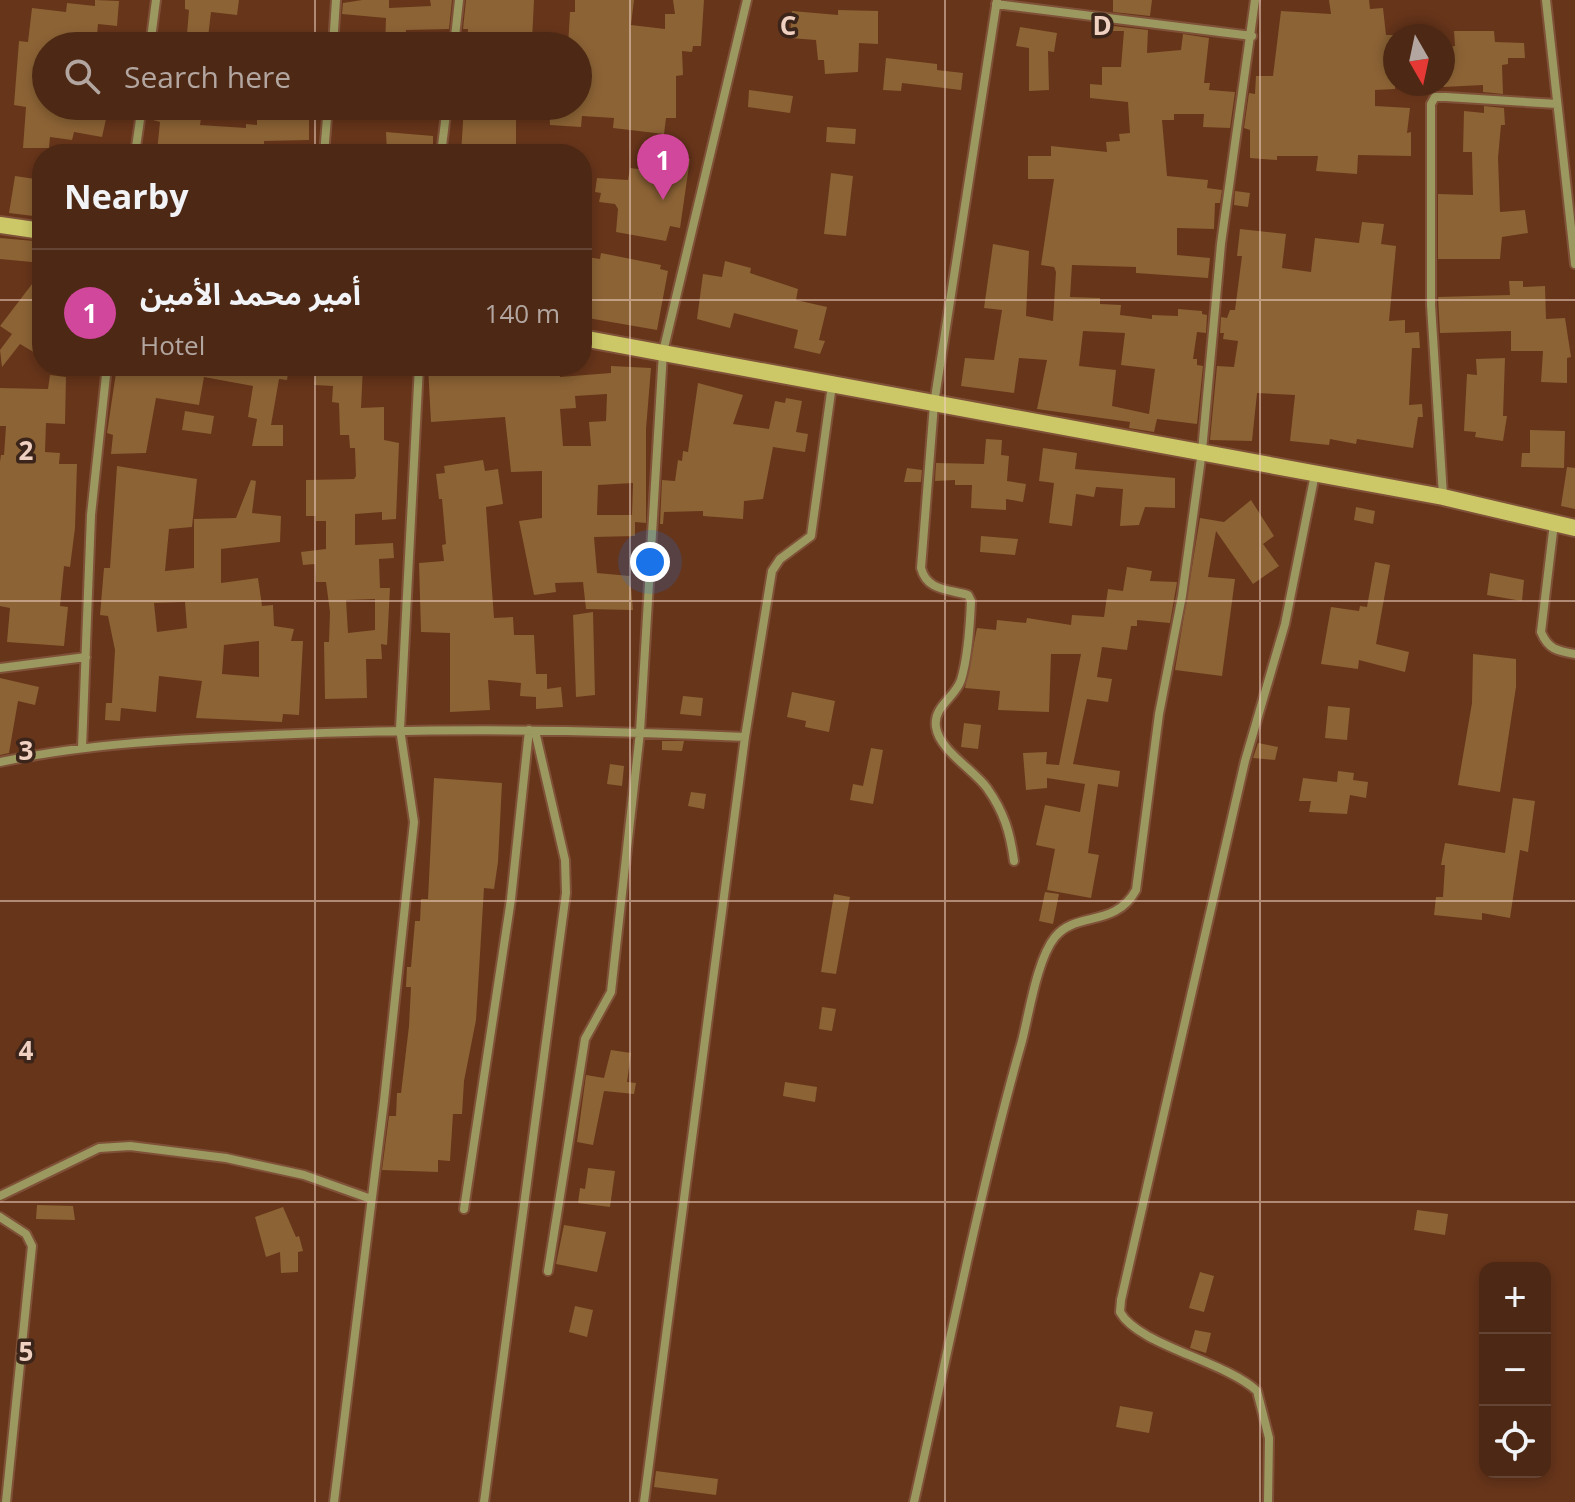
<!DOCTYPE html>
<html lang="en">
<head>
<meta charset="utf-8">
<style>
  body { margin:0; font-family:"Open Sans","Noto Sans Arabic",sans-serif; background:#54301d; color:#f1f3f6 }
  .controls { position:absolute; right:24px; bottom:24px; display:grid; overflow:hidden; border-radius:16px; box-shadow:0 4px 12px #0003 }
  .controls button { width:72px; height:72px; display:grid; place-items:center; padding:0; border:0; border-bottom:2px solid #644434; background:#4d2814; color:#f1f3f6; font:40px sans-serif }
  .compass { position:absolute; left:1383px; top:24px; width:72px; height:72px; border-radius:50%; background:#4d2814; box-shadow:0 4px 12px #0003; rotate:171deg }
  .you { position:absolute; left:650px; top:562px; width:28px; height:28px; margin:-20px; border:6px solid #fff; border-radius:50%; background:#1a73e8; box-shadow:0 0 0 12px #1a73e833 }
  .badge { display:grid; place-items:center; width:52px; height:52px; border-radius:50%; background:#8c9099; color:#fff; font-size:26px; font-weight:700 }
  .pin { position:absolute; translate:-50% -66px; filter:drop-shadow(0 2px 4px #0008) }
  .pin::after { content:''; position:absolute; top:42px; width:28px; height:24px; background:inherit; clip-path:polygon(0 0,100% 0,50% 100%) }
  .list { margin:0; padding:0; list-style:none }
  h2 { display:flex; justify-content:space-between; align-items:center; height:104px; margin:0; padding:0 32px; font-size:34px }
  h2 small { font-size:26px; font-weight:400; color:#b3a6a0 }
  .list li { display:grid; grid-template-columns:52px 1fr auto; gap:24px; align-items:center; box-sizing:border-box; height:128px; padding:0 32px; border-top:2px solid #644434 }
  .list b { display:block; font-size:30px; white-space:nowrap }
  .list p { margin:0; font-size:26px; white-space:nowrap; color:#b3a6a0 }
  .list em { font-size:26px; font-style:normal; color:#b3a6a0 }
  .icon { flex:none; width:44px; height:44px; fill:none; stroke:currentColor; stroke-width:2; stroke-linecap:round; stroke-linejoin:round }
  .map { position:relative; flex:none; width:1575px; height:1502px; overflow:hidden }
  .search { position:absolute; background:#4d2814; box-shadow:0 4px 12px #0003; left:32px; top:32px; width:560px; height:88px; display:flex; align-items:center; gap:20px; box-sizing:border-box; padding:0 28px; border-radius:44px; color:#b3a6a0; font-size:30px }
  .panel { position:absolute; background:#4d2814; box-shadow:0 4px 12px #0003; left:32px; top:144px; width:560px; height:232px; border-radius:32px }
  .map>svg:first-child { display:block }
</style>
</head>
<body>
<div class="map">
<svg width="1575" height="1502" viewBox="0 0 1575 1502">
  <rect width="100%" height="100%" fill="#67351a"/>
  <path fill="#8c6335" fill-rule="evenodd" d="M95 0 119 1 117 26 98 24 96 46H46V106H109L102 137 74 132 72 140 50 137 49 148H23L26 107 14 105 19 41 28 42 32 8 66 12 67 3 95 6Z
    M185 0H239L237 15 211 12 207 46H186L189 10 185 9Z
    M362 0H389V8L431 6 430 0H452L449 29 406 30 405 46H385L386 18 342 14 343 3Z
    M466 0H534L532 40H515V46H467L468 29H463Z
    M575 0H634L631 25 665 29V14H675L673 0H704L701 46H693L692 52 682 51 683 75 676 76V118H666L664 134 613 128 614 118 582 116 581 127 550 125 549 106H578L580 51 578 46H568L570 12H575Z
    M1113 0H1152L1150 16 1113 12Z
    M1329 0H1369L1370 9 1383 8 1386 35H1395V89L1375 90V106L1410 108 1407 133 1411 132V156L1358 155 1357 174 1316 171 1318 156H1277V160L1250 158V130L1244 128 1249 93 1255 94 1256 76H1273L1281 11 1331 14Z
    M838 10 878 11V44L859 43 858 72 825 74 824 60H818L816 40 790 38 792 11 838 15Z
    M1113 26 1148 30 1147 53 1181 50 1183 34 1209 38 1204 83H1210L1209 90 1235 92 1230 128 1203 127 1204 114H1174V120H1162L1167 176 1208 180 1207 188 1222 190 1220 203H1215L1214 229 1177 228V255L1210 258 1208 278 1136 273V267L1072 265 1070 297 1100 298V304L1121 305 1120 315 1152 319V315L1178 316V309L1202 311V314L1207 315 1206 333 1197 332 1193 359H1197V365L1203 366 1197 424 1157 419 1154 432 1129 428 1130 422 1037 409 1047 360 1019 358 1014 393 961 386 965 358 994 360 1002 310 984 308 993 244 1029 251 1026 316 1053 321 1056 272 1054 267 1041 265 1054 179H1028V156H1051V146L1107 152 1106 142 1120 141 1119 134 1130 133 1128 102 1090 98V84L1102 85V67H1121L1124 31H1113ZM1083 331 1125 333 1121 365 1155 369 1149 414 1112 406 1116 370 1079 366Z
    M1020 27 1057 33 1054 52 1048 51 1049 90 1029 91V48L1016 46Z
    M1454 31H1494L1495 42 1524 43 1525 58H1508V64L1502 65 1503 94 1483 92V85L1443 87V48L1455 46Z
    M886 58 937 64V70L963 73 961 90 902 83 901 91 883 90Z
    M749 90 793 96 790 113 748 107Z
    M155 106H203L200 125 246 128V124L257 125V106H321L320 118H309V140L264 141V154L217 153 218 148H188L187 154 157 151 160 122 153 120Z
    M335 106H356L355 119H334Z
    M464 106H521L522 119 516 120V154H461Z
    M1484 106 1504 108 1505 125H1501L1498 158 1500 212 1525 210 1528 233 1502 237 1500 259H1438V194L1473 195 1472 152H1463L1464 111 1484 113Z
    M827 127 856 129 855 144 826 142Z
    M386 132 433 136V154H387Z
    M658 154 690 159 680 228 670 226 666 241 616 232 618 209 615 204 599 202 601 193 595 192 597 178 628 180 630 168 655 171Z
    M831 173 853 176 846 236 824 234Z
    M15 176 42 180V217L9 213Z
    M1235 191 1250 193 1248 207 1234 205Z
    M1362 222 1384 224 1381 244 1396 246 1389 321 1405 320V333L1419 332 1420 348H1412L1409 405 1422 404 1423 417H1418L1413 448 1357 439 1356 444 1330 439 1329 445 1290 441 1295 395 1257 393 1252 441 1210 440 1217 366 1234 367 1238 341 1223 339 1224 333H1220L1221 317 1227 318 1230 310H1235L1242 256H1237L1240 229 1286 234 1282 268 1311 272 1315 238 1359 243Z
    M0 238 34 241 32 262 0 259Z
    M601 253 661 265 660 269 668 271 657 330 582 317 587 257 600 259Z
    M725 261 751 268 750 273 798 289 796 300 827 307 819 340 825 341 820 354 794 348 798 330 734 313 730 328 697 319 703 274 722 277Z
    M42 271V357L20 344 2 367 0 350 12 334 0 326Z
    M1509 281H1523V287L1545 286 1546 319 1565 318 1571 357 1567 358V383L1541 382 1543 351H1511V331L1440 333 1438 297 1510 295Z
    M1505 358 1503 416H1507L1503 441 1475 437 1476 432 1464 431 1467 374 1477 375 1476 359Z
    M117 366H289L287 380 279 379 271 425H283V446H252L257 419 248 417 253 386 204 377 199 405 156 398 146 453 111 454 113 435 107 433Z
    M316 366H363L361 408 384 407V440L399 443 396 519 382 520V512L355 514V545L393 543 394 558 379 559 380 588H390L387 645 381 644 382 659H366L367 698 325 699 324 642H329L330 612 326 582H316L315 564 303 565 301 552 326 549V521H316V516H306V480L354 479 356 476 355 448H350L349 435H340L339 403 332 402 333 386 314 385ZM375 599V630L348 633 346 600Z
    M428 366H560V377L611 373V366L651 368 646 429V523L635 522V536L594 537 597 573 630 576 633 610 586 609 583 582 555 583 556 592 534 595 519 521 542 518V471L511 472 505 417 431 422ZM607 394 606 421 589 422 591 446H563L560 409 576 408 575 396ZM633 483 632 515H597L598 485Z
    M50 375 66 377 65 424 46 423 45 452 60 453 59 464H77L75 528 70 567 64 566 60 606 68 607 64 646 7 642 10 608 0 606V462L1 455H4L6 426H0V388L48 389Z
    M698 383 743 395 733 424 769 429 775 401 785 403 786 398 802 401 796 432 808 434 805 452 773 447 763 499 744 501 743 519 703 516V511L664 512 663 524H660L662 480 675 481 678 460 682 461 683 451 688 452Z
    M185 411 214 416 211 434 182 430Z
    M1530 430 1565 431 1564 468 1521 467 1522 453H1530Z
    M986 439 1002 440 1001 455 1009 456 1007 481 1026 484 1023 502 1006 499V510L971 508 972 485H955V480L935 481 936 463 984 464Z
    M1043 448 1077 453 1075 469 1175 478V508L1145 507 1139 525 1120 526 1123 489 1096 487 1094 497 1076 494 1072 526 1049 523 1054 483 1039 481Z
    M483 460 485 471 498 469 503 504 486 507 494 618 513 617 514 635H534L536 674H547V689L561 687 563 707 536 709V697L520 696 521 683 488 680 490 710 450 712V633L421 632 419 563 444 561 442 545 446 544 442 499H439L436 474 445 473 444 466Z
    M117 466 197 479 192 527 169 529 165 571 194 568V519L236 518 251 480 256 481 252 513 281 516 280 542 221 549V583L258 578 262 606 273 605 274 626 294 629 291 641H303L299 715 283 714 282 722 196 718 202 681 159 676 156 712 121 708 120 721 105 720 106 703H112L115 650 108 616 100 615 104 568H110ZM185 602 187 628 157 632 154 603ZM259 641V677L222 674 224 645Z
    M1567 467 1575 468V509L1561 506Z
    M907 468 922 470 921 482H904Z
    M1251 500 1274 536 1263 544 1279 566 1253 584 1216 531 1208 577 1235 579 1222 676 1175 670 1200 518 1224 522Z
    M1356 507 1375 511 1373 524 1354 520Z
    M981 536 1018 539 1015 555 980 552Z
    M1375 562 1390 565 1376 644 1409 652 1405 672 1359 660 1358 669 1321 664 1331 607 1359 611 1360 606 1367 607Z
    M1127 567 1152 571 1150 581 1177 582 1170 623 1137 620V626H1131L1127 650 1102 647 1097 677 1112 679 1108 702 1087 699 1073 764 1120 771 1118 787 1098 784 1088 853 1099 855 1091 898 1047 890 1055 849 1036 845 1045 805 1080 812 1085 784 1047 778V788L1026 790 1023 753 1047 752 1046 764 1059 765 1081 654H1051L1049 712 998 710 1000 691 965 688 977 628 996 630 997 620 1026 623 1027 618 1071 625 1072 615 1104 617 1108 589 1123 591Z
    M1490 573 1524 580 1522 601 1487 595Z
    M593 612 595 695 576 697 573 615Z
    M1473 654 1516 659V687L1500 792 1458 785 1472 703Z
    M0 678 39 687 35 705 18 701 9 753 0 755Z
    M792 692 835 701 829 732 805 727 806 721 787 717Z
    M683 696 703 698 701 716 680 714Z
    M1328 706 1350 708 1347 740 1325 738Z
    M964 723 981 725 978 749 961 747Z
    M662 741H684L682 751 662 750Z
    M1258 743 1278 747 1275 760 1253 758Z
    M871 748 883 750 873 804 850 800 853 784 863 786Z
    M610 764 624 766 622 786 607 784Z
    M1338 771 1354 773 1353 780 1368 782 1366 798 1350 795 1347 814 1309 812 1311 801H1299L1303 778 1337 782Z
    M434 778 502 783 498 862 494 889 484 888 476 1020 464 1081 462 1114H453L450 1161 438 1160V1172L382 1170 389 1116H396L397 1093H401L409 1026 411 987H406L407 967H411L415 921H420L421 899H428Z
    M691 792 706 794 704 809 688 806Z
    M1513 798 1535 801 1528 852 1520 850 1510 918 1482 913V920L1434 915 1436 897H1443L1445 865H1441L1445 843 1505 853Z
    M1045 892 1059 894 1053 924 1039 921Z
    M834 894 850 897 836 974 821 972Z
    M822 1007 836 1009 832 1031 819 1029Z
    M611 1050 631 1053 627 1082 636 1083 634 1094 604 1091 593 1145 577 1142 586 1075 604 1078Z
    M785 1082 817 1087 815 1102 783 1096Z
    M588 1168 615 1171 610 1207 578 1203 580 1188 585 1189Z
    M37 1205 73 1206 75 1220 36 1219Z
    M283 1207 296 1237 299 1236 303 1251 298 1252V1272L281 1273 280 1252 266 1257 255 1217Z
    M1417 1210 1448 1214 1445 1235 1414 1230Z
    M564 1225 606 1232 597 1272 556 1264Z
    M1200 1272 1214 1276 1204 1312 1189 1308Z
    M575 1306 593 1310 587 1337 569 1332Z
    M1195 1330 1211 1333 1206 1353 1190 1348Z
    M1120 1406 1153 1412 1149 1433 1116 1427Z
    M656 1471 718 1479 716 1495 654 1487Z"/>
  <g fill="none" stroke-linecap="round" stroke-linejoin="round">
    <g stroke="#7f5138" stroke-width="12">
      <path id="street" d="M997 0 934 404 921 568C927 591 948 589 968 595L971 601C970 625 968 657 961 680 955 698 933 706 936 727 939 750 974 770 987 788 1004 812 1010 832 1014 861
        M1546 0 1575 264
        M996 4 1252 36
        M150 46 156 0
        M333 46 336 0
        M454 46 459 0
        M135 154 142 106
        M324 154 328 106
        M441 154 447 106
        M1443 496 1431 305V104L1435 97H1446L1557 104
        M1554 523 1541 632C1548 649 1557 651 1575 654
        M0 668 86 657
        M82 748 91 515 107 366
        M0 762C90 743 181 739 272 735 430 728 587 729 745 737
        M0 1196 99 1148 130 1146 226 1158 304 1175 371 1199
        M464 1209 511 899 529 730
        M0 1217 26 1234 32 1246 6 1502
        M548 1271 585 1039 611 992 640 732 663 352 747 0
        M334 1502 384 1101 414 822 400 729 419 366
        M484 1502 566 893 565 860 535 731
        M644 1502 745 737 772 571 780 559 811 536 832 385
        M914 1502C949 1348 979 1193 1022 1041 1029 1014 1037 959 1055 937 1076 911 1115 928 1136 890L1159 714 1182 596 1202 451 1221 244 1255 0
        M1268 1502 1269 1438 1257 1391C1225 1361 1138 1345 1120 1312L1121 1300 1245 761 1285 624 1315 474"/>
    </g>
    <g stroke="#7f5138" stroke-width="20">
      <path id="secondary" d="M0 225 42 231
        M582 338 1443 497 1575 528"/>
    </g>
    <use href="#street" stroke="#9b995f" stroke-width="8"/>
    <use href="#secondary" stroke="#ccc868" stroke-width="16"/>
  </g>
  <path fill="none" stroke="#efd0c1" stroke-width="2" stroke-opacity="0.55" d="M315 0V46M630 0V1502M945 0V1502M1260 0V1502M315 106V154M0 300H42M582 300H1575M315 366V1502M0 601H1575M0 901H1575M0 1202H1575"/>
  <g font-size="26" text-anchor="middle" font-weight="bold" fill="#efd0c1" stroke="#3b2419" stroke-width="7" stroke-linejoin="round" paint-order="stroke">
    <text x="788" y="35">C</text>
    <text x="1102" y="35">D</text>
    <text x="26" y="460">2</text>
    <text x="26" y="760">3</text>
    <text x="26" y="1060">4</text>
    <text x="26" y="1361">5</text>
  </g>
</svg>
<div class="controls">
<button>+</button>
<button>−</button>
<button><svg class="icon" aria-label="locate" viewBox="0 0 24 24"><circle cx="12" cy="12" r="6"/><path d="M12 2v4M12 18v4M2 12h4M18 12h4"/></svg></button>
</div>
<svg class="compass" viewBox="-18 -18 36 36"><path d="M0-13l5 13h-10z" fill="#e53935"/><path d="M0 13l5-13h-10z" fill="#b3a6a0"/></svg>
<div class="you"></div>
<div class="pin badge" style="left:663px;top:200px;background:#d1479c">1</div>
<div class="search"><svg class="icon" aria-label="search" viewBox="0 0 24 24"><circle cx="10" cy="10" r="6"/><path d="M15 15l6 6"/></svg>Search here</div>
<section class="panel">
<h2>Nearby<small></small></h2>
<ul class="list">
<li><span class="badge" style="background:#d1479c">1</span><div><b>أمير محمد الأمين</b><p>Hotel</p></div><em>140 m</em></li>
</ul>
</section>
</div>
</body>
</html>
